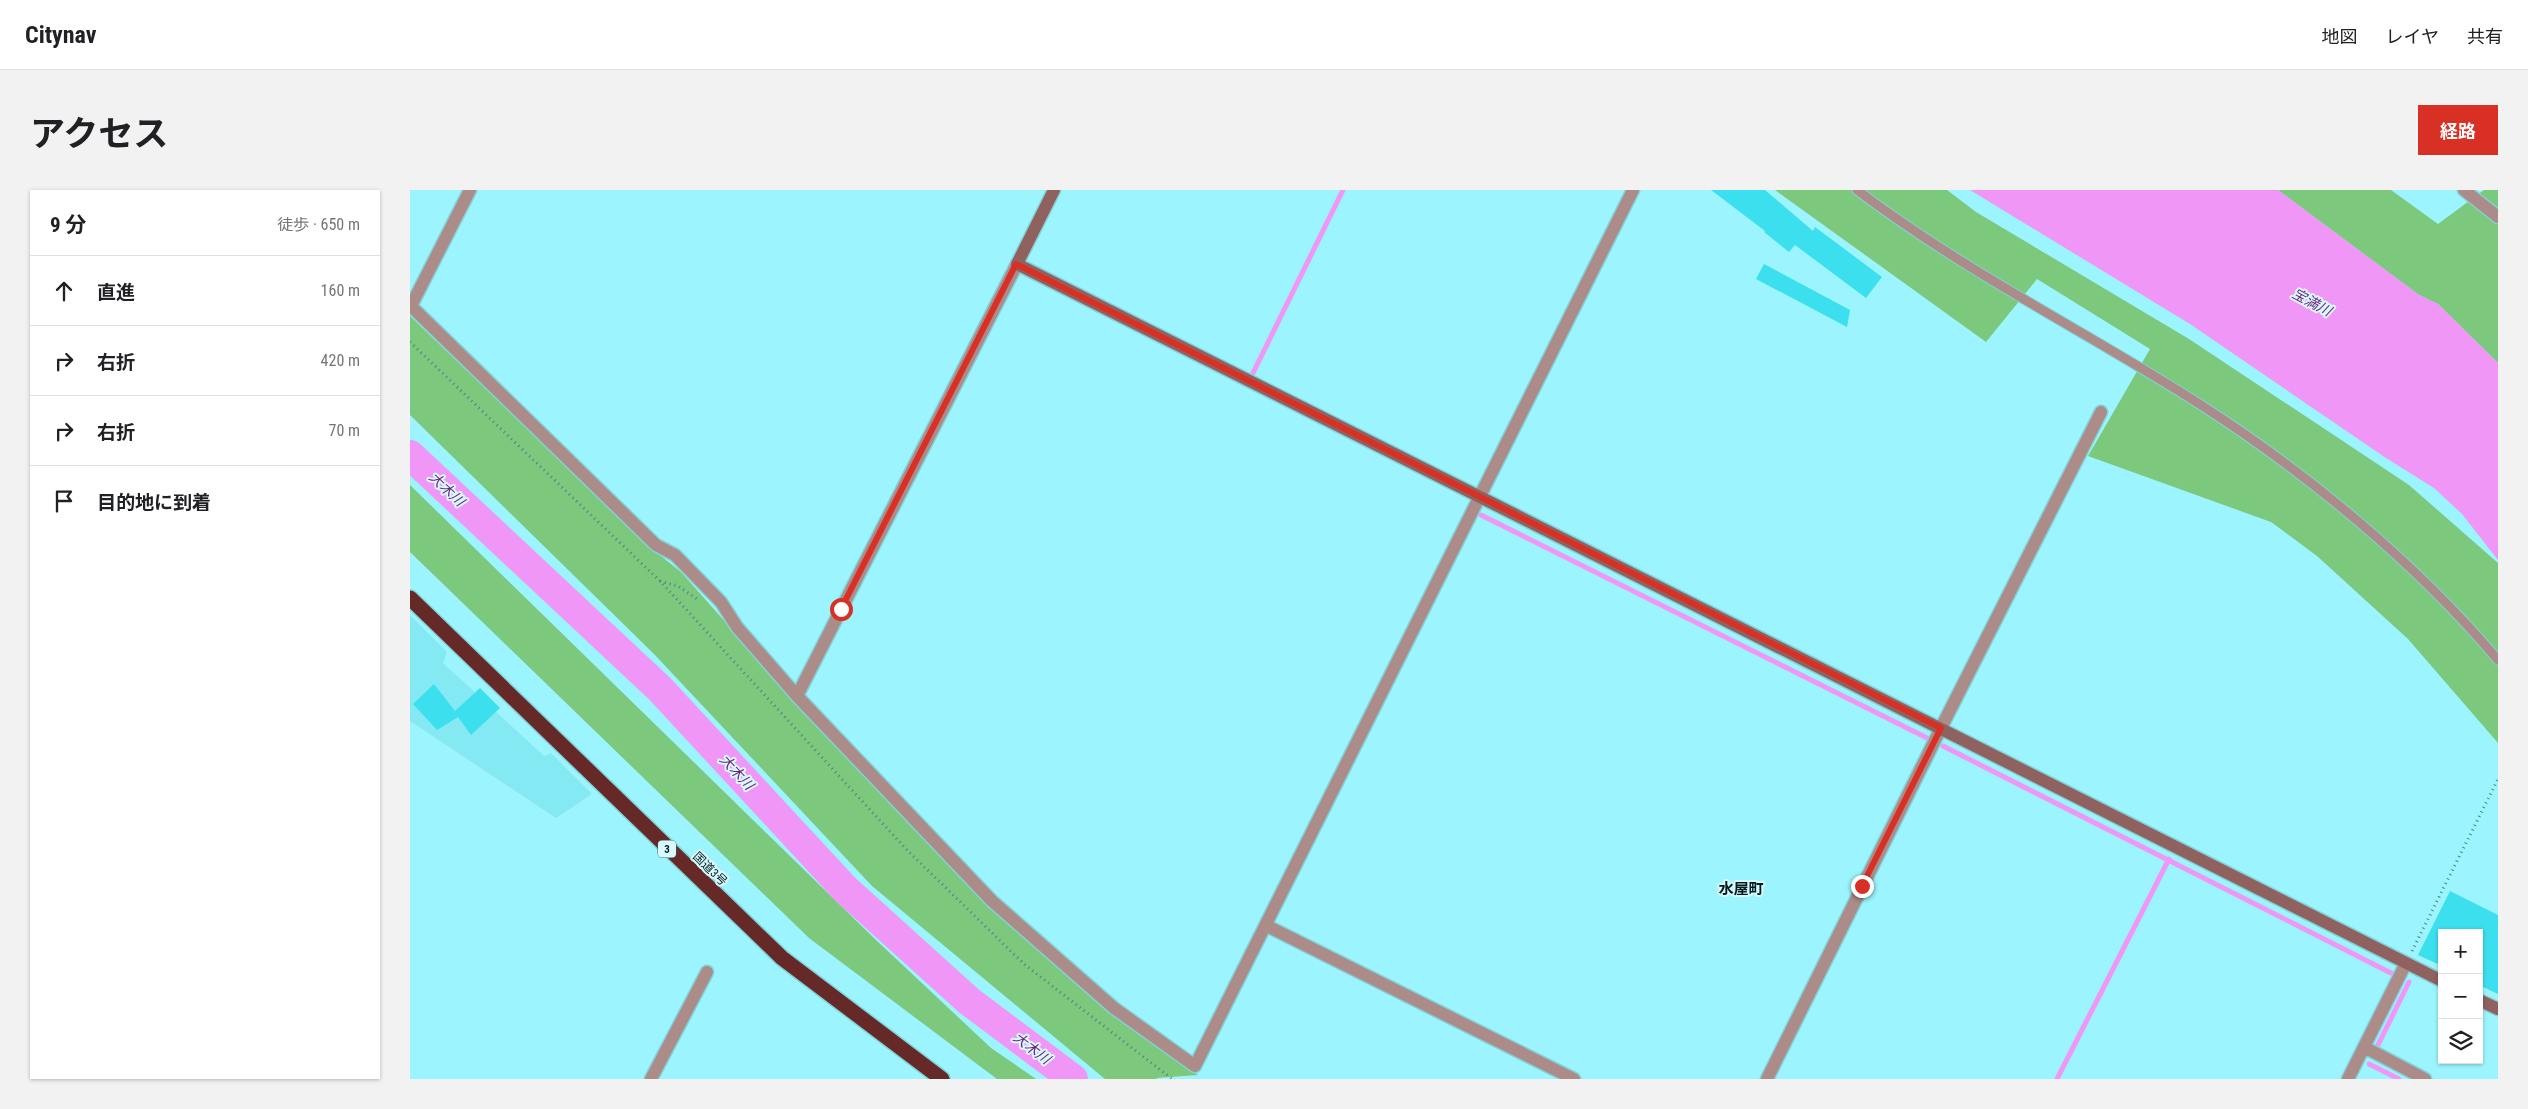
<!DOCTYPE html>
<html lang="ja">
<head>
<meta charset="utf-8">
<style>
  body { margin:0; font-family:"Roboto Condensed","Noto Sans JP",sans-serif; background:#f2f2f2; color:#202124 }
  .controls { position:absolute; right:15px; bottom:15px; display:grid; overflow:hidden; border-radius:0px; box-shadow:0 1px 4px #0004 }
  .controls button { width:45px; height:45px; display:grid; place-items:center; padding:0; border:0; border-bottom:1px solid #e0e0e0; background:#fff; color:#202124; font:25px sans-serif }
  .stop { position:absolute; width:15px; height:15px; margin:-11px; border:4px solid #d93025; border-radius:50%; background:#fff }
  .stop.end { background:#d93025; border-color:#fff; box-shadow:0 1px 5px #0008 }
  .list { margin:0; padding:0; list-style:none }
  h2 { display:flex; justify-content:space-between; align-items:center; height:65px; margin:0; padding:0 20px; font-size:21px }
  h2 small { font-size:16px; font-weight:400; color:#757577 }
  .list li { display:grid; grid-template-columns:32px 1fr auto; gap:15px; align-items:center; box-sizing:border-box; height:70px; padding:0 20px; border-top:1px solid #e0e0e0 }
  .list b { display:block; font-size:19px; white-space:nowrap }
  .list em { font-size:16px; font-style:normal; color:#757577 }
  .icon { flex:none; width:28px; height:28px; fill:none; stroke:currentColor; stroke-width:2; stroke-linecap:round; stroke-linejoin:round }
  .map { position:relative; flex:none; width:2088px; height:889px; overflow:hidden; border-radius:0px }
  header { display:flex; align-items:center; gap:30px; box-sizing:border-box; height:70px; padding:0 25px; background:#fff; border-bottom:1px solid #e0e0e0 }
  header strong { font-size:24px }
  nav { display:flex; gap:28px; margin-inline-start:auto; font-size:18px }
  .intro { display:flex; align-items:center; justify-content:space-between; box-sizing:border-box; height:120px; padding:0 30px }
  h1 { margin:0; font-size:35px }
  .button { padding:12px 22px; border-radius:0px; background:#d93025; color:#fff; font-size:18px; font-weight:700 }
  main { display:flex; gap:30px; padding:0 30px }
  aside { flex:1; background:#fff; border-radius:0px; box-shadow:0 1px 4px #0004 }
  .map>svg:first-child { display:block }
</style>
</head>
<body>
<header>
<strong>Citynav</strong>
<nav><a>地図</a><a>レイヤ</a><a>共有</a></nav>
</header>
<div class="intro"><h1>アクセス</h1><a class="button">経路</a></div>
<main>
<aside>
<h2>9 分<small>徒歩 · 650 m</small></h2>
<ul class="list">
<li><svg class="icon" aria-label="ahead" viewBox="0 0 24 24"><path d="M12 20V5M6 11l6-6 6 6"/></svg><div><b>直進</b></div><em>160 m</em></li>
<li><svg class="icon" aria-label="right" viewBox="0 0 24 24"><path d="M7 20v-9h11M14 6l5 5-5 5"/></svg><div><b>右折</b></div><em>420 m</em></li>
<li><svg class="icon" aria-label="right" viewBox="0 0 24 24"><path d="M7 20v-9h11M14 6l5 5-5 5"/></svg><div><b>右折</b></div><em>70 m</em></li>
<li><svg class="icon" aria-label="arrive" viewBox="0 0 24 24"><path d="M6 21V4h12l-3 4 3 4H6"/></svg><div><b>目的地に到着</b></div></li>
</ul>
</aside>
<div class="map">
<svg width="2088" height="889" viewBox="0 0 2088 889">
  <rect width="100%" height="100%" fill="#9cf5fe"/>
  <path fill="#84e9f3" d="M0 425 37 462 33 473 134 566 141 563 182 604 146 628 0 531Z"/>
  <path fill="#7cc87c" d="M1365 0H1537L1566 22 1779 149 1999 295 2088 373V553L1998 449 1907 366 1861 332 1678 266 1740 159 1627 89 1576 152Z
    M1868 0H1981L2028 34 2074 0H2088V173L2028 114 2009 105Z
    M0 126 246 362 271 382 382 507 582 720 696 819 788 885 746 888 748 889H695L462 696 244 464 0 225Z
    M0 295 466 750 581 858 626 889H587L399 748 0 362Z"/>
  <path fill="#ef96f7" d="M1560 0H1868L2009 105 2028 114 2088 173V370L2052 324 2024 298 1976 268 1780 134Z"/>
  <g fill="none" stroke-linecap="round" stroke-linejoin="round">
    <path stroke="#ef96f7" stroke-width="5" d="M843 183 933 0
      M1071 325 1517 548
      M1533 556 1981 783
      M1968 855 1999 792
      M1959 874 1989 889
      M1647 889 1759 669"/>
    <path stroke="#ef96f7" stroke-width="30" d="M0 265 250 499 435 699 559 811 663 889"/>
  </g>
  <path fill="#3bdfee" d="M1301 0H1355L1403 41 1405 37 1472 87 1456 108 1385 55 1379 62 1354 42 1355 41Z
    M1354 74 1440 120 1437 137 1346 89Z
    M24 494 45 521 70 498 90 518 61 545 48 527 27 540 3 514Z
    M2040 701 2088 725V804L2069 795V743H2032V776L2008 765Z"/>
  <g fill="none" stroke-linecap="round" stroke-linejoin="round">
    <g stroke="#83d2da" stroke-width="11">
      <path id="lane" d="M1447 0C1555 82 1677 142 1791 215 1897 283 2006 373 2088 470"/>
    </g>
    <g stroke="#83d2da" stroke-width="15">
      <path id="street" d="M60 0 1 116 246 355 265 365 311 412 327 437 387 506 582 711 704 818 785 876 1223 0
        M2054 0 2088 27
        M387 506 607 74
        M857 736 1164 889
        M1954 857 2015 889
        M241 889 297 782
        M1357 889 1531 538 1691 222
        M1938 889 1996 773"/>
    </g>
    <g stroke="#83d2da" stroke-width="15">
      <path id="secondary" d="M644 0 607 74 2032 791
        M2069 810 2088 819"/>
    </g>
    <g stroke="#83d2da" stroke-width="18">
      <path id="highway" d="M0 408 372 768 532 889"/>
    </g>
    <path stroke="#4a8288" stroke-width="3" stroke-dasharray="1 4" stroke-linecap="butt" d="M0 152 250 391 497 660 614 774 762 889
      M250 391 268 396 287 409
      M2002 761 2088 589"/>
    <use href="#lane" stroke="#ac8c89" stroke-width="9"/>
    <use href="#street" stroke="#ac8c89" stroke-width="12"/>
    <use href="#secondary" stroke="#8f625f" stroke-width="12"/>
    <use href="#highway" stroke="#652a28" stroke-width="15"/>
  </g>
  <g fill="none" stroke-linecap="round" stroke-linejoin="round">
    <path stroke="#d93025" stroke-width="6" d="M431 419 606 74 1531 538 1452 696"/>
  </g>
  <g text-anchor="middle" dominant-baseline="central" stroke-width="4" stroke-linejoin="round" paint-order="stroke">
    <rect fill="#d7f8fc" stroke="#415e61" stroke-width="1" x="248" y="650.5" width="18" height="17" rx="4"/>
    <g font-size="11" font-weight="bold" fill="#011c1f">
      <text x="257" y="659">3</text>
    </g>
    <g font-size="12" fill="#011c1f" stroke="#d7f8fc">
      <text transform="translate(300 679) rotate(44)">国道3号</text>
    </g>
    <g font-size="14" font-style="italic" fill="#6e1f75" stroke="#d7f8fc">
      <text transform="translate(1902 112) rotate(28)">宝満川</text>
      <text transform="translate(37 299) rotate(43)">大木川</text>
      <text transform="translate(327 582) rotate(47)">大木川</text>
      <text transform="translate(622 858) rotate(37)">大木川</text>
    </g>
    <g font-size="15" font-weight="bold" fill="#011c1f" stroke="#d7f8fc">
      <text x="1331" y="699">水屋町</text>
    </g>
  </g>
</svg>
<div class="controls">
<button>+</button>
<button>−</button>
<button><svg class="icon" aria-label="layers" viewBox="0 0 24 24"><path d="M12 4l9 5-9 5-9-5zM3 14l9 5 9-5"/></svg></button>
</div>
<div class="stop" style="left:431px;top:419px"></div>
<div class="stop end" style="left:1452px;top:696px"></div>
</div>
</main>
</body>
</html>
